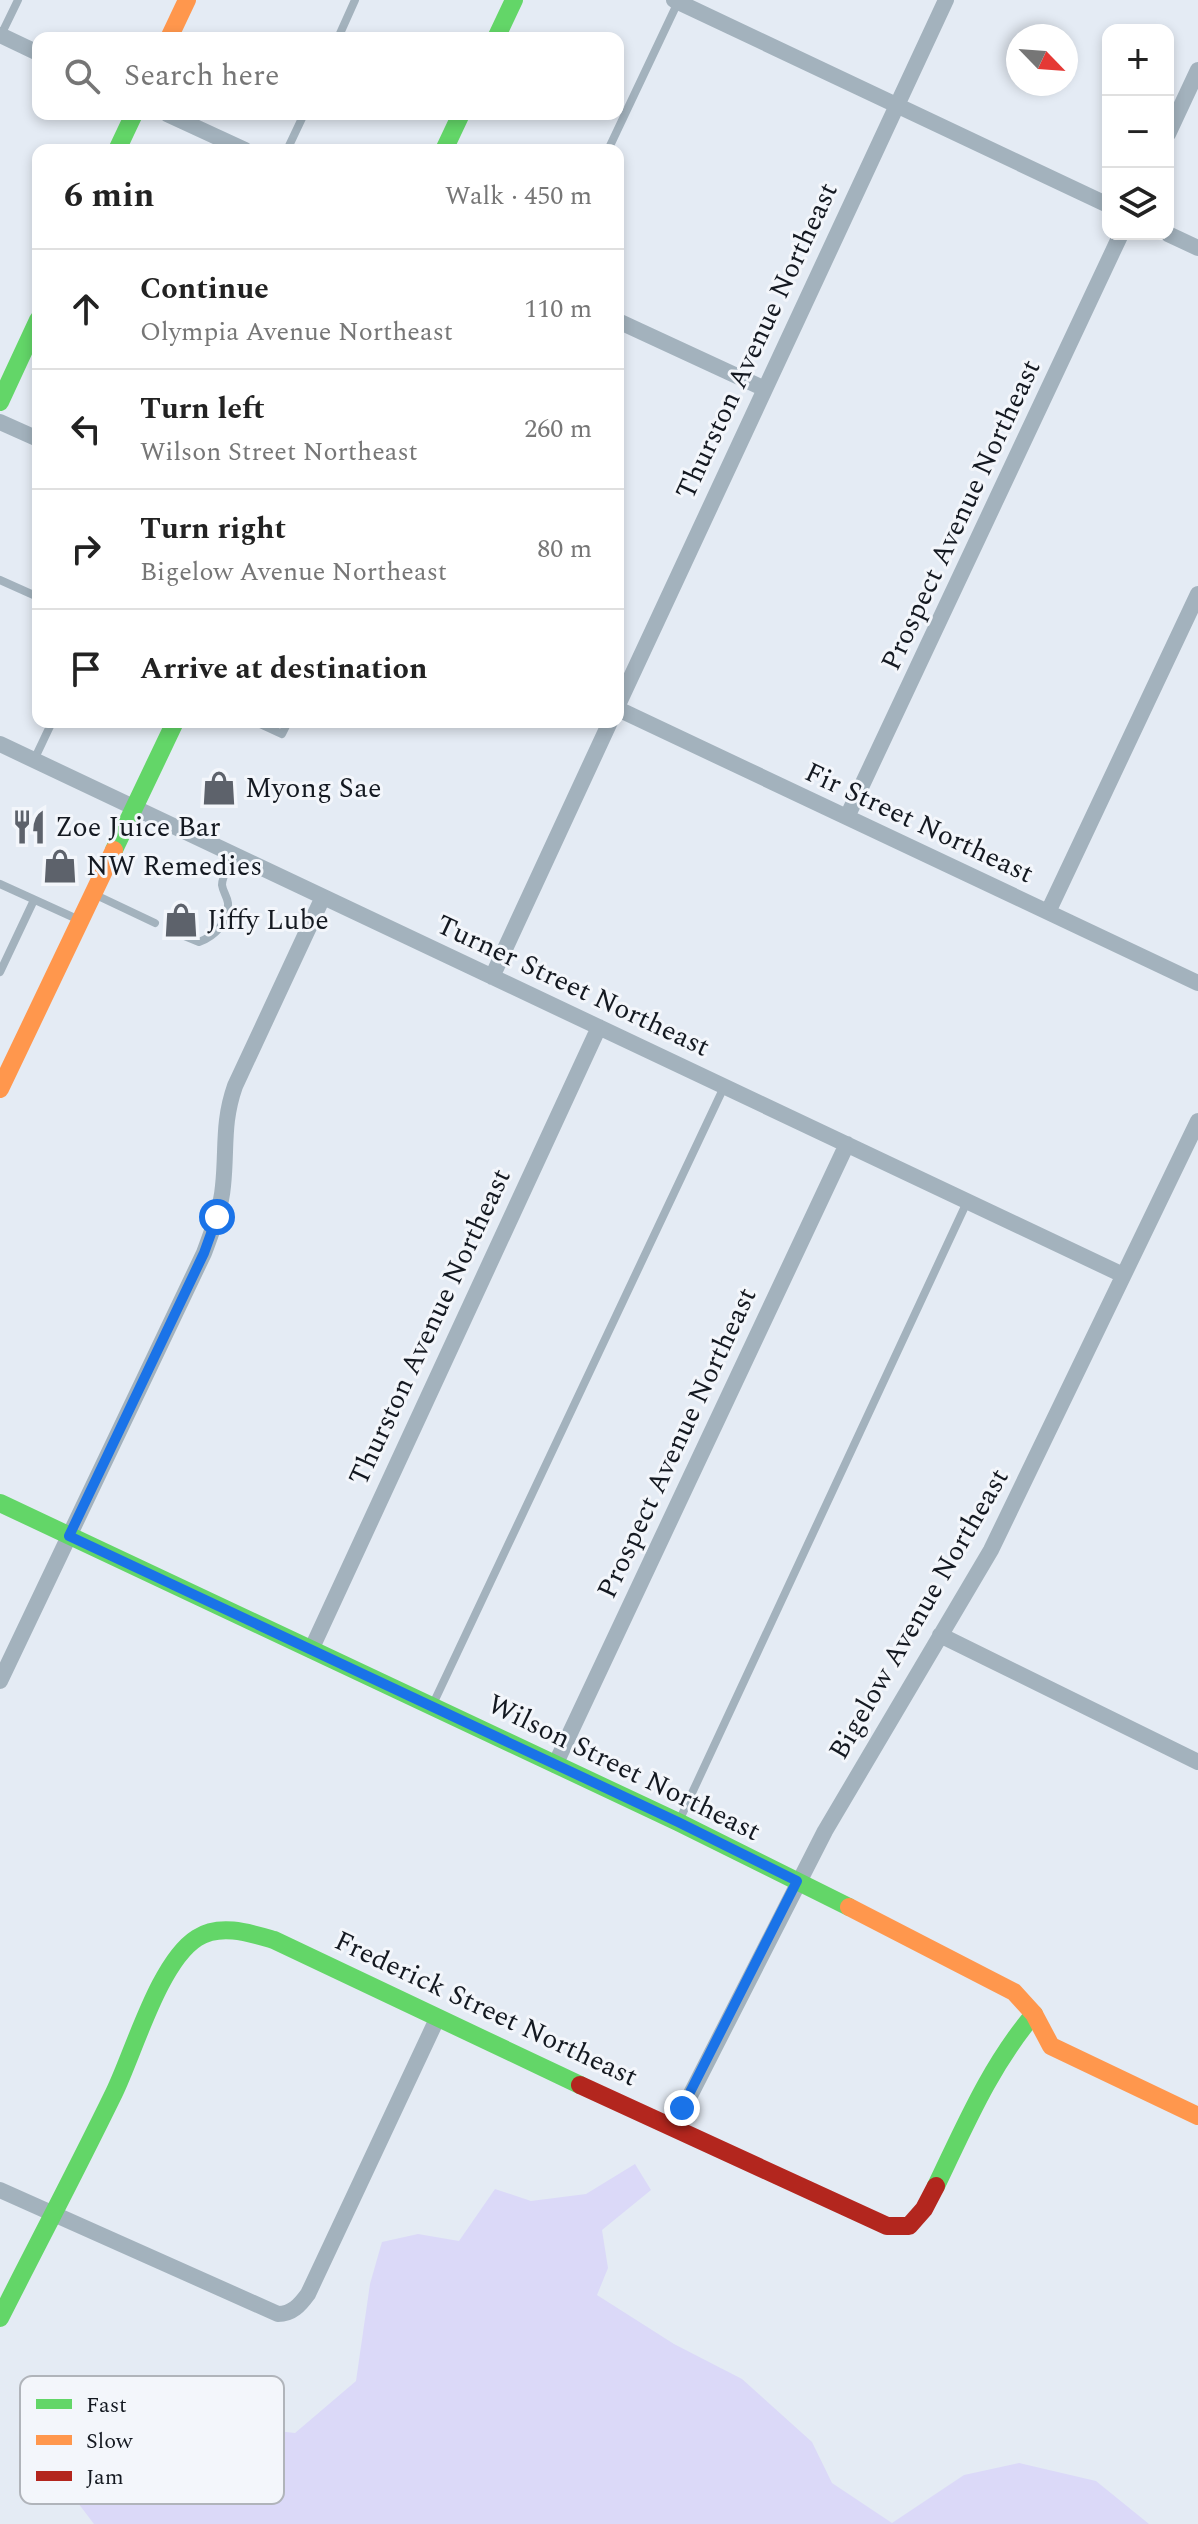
<!DOCTYPE html>
<html lang="en">
<head>
<meta charset="utf-8">
<style>
  body { margin:0; font-family:Spectral,serif; background:#f6f6f6; color:#222 }
  .controls { position:absolute; right:24px; top:24px; display:grid; overflow:hidden; border-radius:16px; box-shadow:0 4px 12px #0003 }
  .controls button { width:72px; height:72px; display:grid; place-items:center; padding:0; border:0; border-bottom:2px solid #e0e0e0; background:#fff; color:#222; font:40px sans-serif }
  .compass { position:absolute; left:1006px; top:24px; width:72px; height:72px; border-radius:50%; background:#fff; box-shadow:0 4px 12px #0003; rotate:115deg }
  .stop { position:absolute; width:24px; height:24px; margin:-18px; border:6px solid #1a73e8; border-radius:50%; background:#fff }
  .stop.end { background:#1a73e8; border-color:#fff; box-shadow:0 2px 8px #0008 }
  .list { margin:0; padding:0; list-style:none }
  h2 { display:flex; justify-content:space-between; align-items:center; height:104px; margin:0; padding:0 32px; font-size:34px }
  h2 small { font-size:26px; font-weight:400; color:#767676 }
  .list li { display:grid; grid-template-columns:52px 1fr auto; gap:24px; align-items:center; box-sizing:border-box; height:120px; padding:0 32px; border-top:2px solid #e0e0e0 }
  .list b { display:block; font-size:30px; white-space:nowrap }
  .list p { margin:0; font-size:26px; white-space:nowrap; color:#767676 }
  .list em { font-size:26px; font-style:normal; color:#767676 }
  .icon { flex:none; width:44px; height:44px; fill:none; stroke:currentColor; stroke-width:2; stroke-linecap:round; stroke-linejoin:round }
  .map { position:relative; flex:none; width:1198px; height:2524px; overflow:hidden }
  .search { position:absolute; background:#fff; box-shadow:0 4px 12px #0003; left:32px; top:32px; width:592px; height:88px; display:flex; align-items:center; gap:20px; box-sizing:border-box; padding:0 28px; border-radius:16px; color:#767676; font-size:30px }
  .panel { position:absolute; background:#fff; box-shadow:0 4px 12px #0003; left:32px; top:144px; width:592px; height:584px; border-radius:16px }
  .map>svg:first-child { display:block }
</style>
</head>
<body>
<div class="map">
<svg width="1198" height="2524" viewBox="0 0 1198 2524">
  <rect width="100%" height="100%" fill="#e4ebf4"/>
  <path fill="#dbd9f8" d="M635 2164 651 2190 602 2230 608 2268 597 2295 674 2344 742 2379 812 2442 832 2483 892 2523 964 2475 1019 2463 1096 2481 1149 2524H94L75 2499 94 2476 163 2432 200 2399 252 2428 295 2433 356 2381 370 2284 382 2242 418 2234 459 2241 495 2189 531 2201 586 2194Z"/>
  <g fill="none" stroke-linecap="round" stroke-linejoin="round">
    <path stroke="#a3b2bd" stroke-width="8" d="M1 35 18 0
      M338 38 355 0
      M287 150 304 114
      M608 150 678 2
      M0 580 38 597
      M256 722 282 734 288 722
      M34 760 52 722
      M0 884 77 919
      M98 896 155 923
      M182 935 199 942C215 936 229 922 228 903 227 896 223 892 222 885 222 875 230 864 234 855
      M0 972 34 900
      M433 1704 724 1087
      M679 1821 967 1202"/>
    <path stroke="#a3b2bd" stroke-width="16" d="M674 0 1108 205
      M0 35 38 53
      M167 114 245 150
      M1168 134 1198 70
      M1168 234 1198 248
      M618 321 765 389
      M0 422 38 439
      M618 705 946 0
      M618 709 1198 983
      M0 744 1123 1275
      M847 817 1121 234
      M1048 912 1198 594
      M492 977 610 722
      M940 1635 1198 1762
      M311 1650 599 1027
      M0 1681 204 1253C212 1231 221 1209 223 1186 227 1149 222 1123 235 1086L323 897
      M555 1765 847 1144
      M674 2127 825 1831 991 1550 1198 1121
      M0 2190 278 2314C292 2314 300 2305 308 2294L437 2019"/>
    <path stroke="#63d668" stroke-width="18" d="M496 38 514 0
      M117 150 134 114
      M444 150 461 114
      M0 402 38 320
      M114 850 175 722
      M0 1503 678 1822 849 1907
      M936 2186C965 2126 990 2066 1034 2014
      M0 2318C38 2243 77 2169 114 2093 134 2052 159 1962 197 1938 220 1923 250 1933 274 1940L580 2085"/>
    <path stroke="#ff974d" stroke-width="18" d="M169 38 187 0
      M0 1089 114 850
      M849 1907 1014 1992 1034 2014 1051 2046 1198 2116"/>
    <path stroke="#b3261e" stroke-width="18" d="M580 2085 887 2226H909L924 2209 936 2186"/>
  </g>
  <g fill="none" stroke-linecap="round" stroke-linejoin="round">
    <path stroke="#1a73e8" stroke-width="10" d="M217 1217 204 1253 69 1536 678 1822 797 1881 682 2108"/>
  </g>
  <defs>
    <g id="shop-bare" transform="scale(2.76)"><path d="M-5-2.5h2.3a2.7 3.5 0 0 1 5.4 0H5L5.5 6h-11ZM-1.5-2.5h3a1.5 2.3 0 0 0-3 0Z" fill="#5d626b" stroke="#f3f6fb" stroke-width="2.5" paint-order="stroke"/></g>
    <g id="restaurant-bare" transform="scale(2.76)"><path d="M-5-6h1v4h1v-4h1v4h1v-4h1v5L-1.5 .5V6h-2V.5L-5-1ZM5-6V6H3V1.5H1.5Q1.5-4 5-6Z" fill="#5d626b" stroke="#f3f6fb" stroke-width="2.5" paint-order="stroke"/></g>
  </defs>
  <g fill-rule="evenodd">
    <use href="#shop-bare" x="219" y="788"/>
    <use href="#restaurant-bare" x="29" y="827"/>
    <use href="#shop-bare" x="60" y="866"/>
    <use href="#shop-bare" x="181" y="920"/>
  </g>
  <g text-anchor="middle" dominant-baseline="central" stroke-width="6" stroke-linejoin="round" paint-order="stroke">
    <g font-size="28" fill="#141921" stroke="#f3f6fb">
      <text transform="translate(757 341) rotate(-65)">Thurston Avenue Northeast</text>
      <text transform="translate(961 515) rotate(-65)">Prospect Avenue Northeast</text>
      <text transform="translate(919 823) rotate(25)">Fir Street Northeast</text>
      <text transform="translate(573 986) rotate(25)">Turner Street Northeast</text>
      <text transform="translate(430 1327) rotate(-65)">Thurston Avenue Northeast</text>
      <text transform="translate(677 1443) rotate(-65)">Prospect Avenue Northeast</text>
      <text transform="translate(919 1614) rotate(-60)">Bigelow Avenue Northeast</text>
      <text transform="translate(624 1768) rotate(26)">Wilson Street Northeast</text>
      <text transform="translate(486 2009) rotate(25)">Frederick Street Northeast</text>
    </g>
    <g font-size="28" fill="#141921" stroke="#f3f6fb" text-anchor="start">
      <text x="245" y="788">Myong Sae</text>
      <text x="55" y="827">Zoe Juice Bar</text>
      <text x="86" y="866">NW Remedies</text>
      <text x="207" y="920">Jiffy Lube</text>
    </g>
  </g>
  <rect x="20" y="2376" width="264" height="128" rx="12" fill="#f3f6fb" stroke="#b0b4ba" stroke-width="2"/>
  <rect x="36" y="2399" width="36" height="10" fill="#63d668"/>
  <rect x="36" y="2435" width="36" height="10" fill="#ff974d"/>
  <rect x="36" y="2471" width="36" height="10" fill="#b3261e"/>
  <g font-size="22" fill="#141921">
    <text x="86" y="2412">Fast</text>
    <text x="86" y="2448">Slow</text>
    <text x="86" y="2484">Jam</text>
  </g>
</svg>
<div class="controls">
<button>+</button>
<button>−</button>
<button><svg class="icon" aria-label="layers" viewBox="0 0 24 24"><path d="M12 4l9 5-9 5-9-5zM3 14l9 5 9-5"/></svg></button>
</div>
<svg class="compass" viewBox="-18 -18 36 36"><path d="M0-13l5 13h-10z" fill="#e53935"/><path d="M0 13l5-13h-10z" fill="#767676"/></svg>
<div class="stop" style="left:217px;top:1217px"></div>
<div class="stop end" style="left:682px;top:2108px"></div>
<div class="search"><svg class="icon" aria-label="search" viewBox="0 0 24 24"><circle cx="10" cy="10" r="6"/><path d="M15 15l6 6"/></svg>Search here</div>
<section class="panel">
<h2>6 min<small>Walk · 450 m</small></h2>
<ul class="list">
<li><svg class="icon" aria-label="ahead" viewBox="0 0 24 24"><path d="M12 20V5M6 11l6-6 6 6"/></svg><div><b>Continue</b><p>Olympia Avenue Northeast</p></div><em>110 m</em></li>
<li><svg class="icon" aria-label="left" viewBox="0 0 24 24"><path d="M17 20v-9H6M10 6l-5 5 5 5"/></svg><div><b>Turn left</b><p>Wilson Street Northeast</p></div><em>260 m</em></li>
<li><svg class="icon" aria-label="right" viewBox="0 0 24 24"><path d="M7 20v-9h11M14 6l5 5-5 5"/></svg><div><b>Turn right</b><p>Bigelow Avenue Northeast</p></div><em>80 m</em></li>
<li><svg class="icon" aria-label="arrive" viewBox="0 0 24 24"><path d="M6 21V4h12l-3 4 3 4H6"/></svg><div><b>Arrive at destination</b></div></li>
</ul>
</section>
</div>
</body>
</html>
